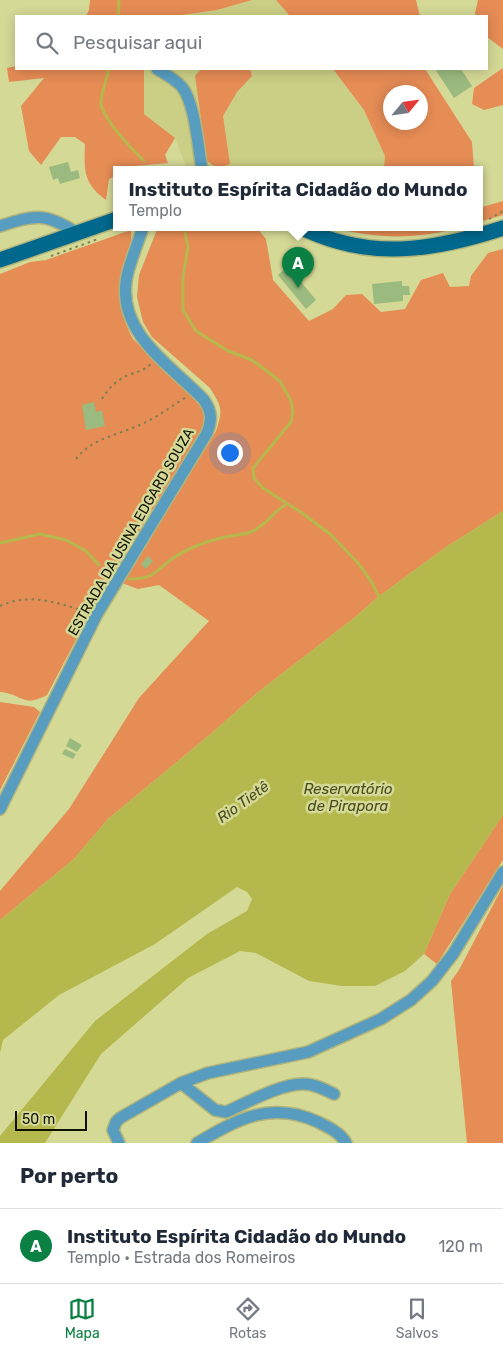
<!DOCTYPE html>
<html lang="pt">
<head>
<meta charset="utf-8">
<style>
  body { margin:0; font-family:Rubik,sans-serif; background:#f2f2f3; color:#1f2937 }
  .compass { position:absolute; left:383px; top:85px; width:45px; height:45px; border-radius:50%; background:#fff; box-shadow:0 2px 12px #0003; rotate:61deg }
  .scale { position:absolute; left:15px; bottom:12px; width:72px; box-sizing:border-box; padding-left:5px; border:2px solid #101000; border-top:0; font-size:14px; line-height:18px; white-space:nowrap; color:#101000; -webkit-text-stroke:4px #d5d996; paint-order:stroke }
  .you { position:absolute; left:229px; top:452px; width:18px; height:18px; margin:-12px; border:4px solid #fff; border-radius:50%; background:#1a73e8; box-shadow:0 0 0 8px #1a73e833 }
  .badge { display:grid; place-items:center; width:32px; height:32px; border-radius:50%; background:#0b8043; color:#fff; font-size:16px; font-weight:700 }
  .pin { position:absolute; translate:-50% -41px; filter:drop-shadow(0 1px 2px #0008) }
  .pin::after { content:''; position:absolute; top:26px; width:18px; height:15px; background:inherit; clip-path:polygon(0 0,100% 0,50% 100%) }
  .popup { position:absolute; left:113px; top:166px; width:370px; height:65px; box-sizing:border-box; display:grid; place-content:center; border-radius:0px; background:#fff; filter:drop-shadow(0 1px 4px #0005); font-size:16px; white-space:nowrap; color:#747a83 }
  .popup b { font-size:19px; color:#1f2937 }
  .popup::after { content:''; position:absolute; left:50%; top:100%; margin-left:-10px; border:10px solid transparent; border-top-color:#fff }
  .list { margin:0; padding:0; list-style:none }
  h2 { display:flex; justify-content:space-between; align-items:center; height:65px; margin:0; padding:0 20px; font-size:21px }
  h2 small { font-size:16px; font-weight:400; color:#747a83 }
  .list li { display:grid; grid-template-columns:32px 1fr auto; gap:15px; align-items:center; box-sizing:border-box; height:75px; padding:0 20px; border-top:1px solid #e0e1e3 }
  .list b { display:block; font-size:19px; white-space:nowrap }
  .list p { margin:0; font-size:16px; white-space:nowrap; color:#747a83 }
  .list em { font-size:16px; font-style:normal; color:#747a83 }
  .icon { flex:none; width:28px; height:28px; fill:none; stroke:currentColor; stroke-width:2; stroke-linecap:round; stroke-linejoin:round }
  .map { position:relative; flex:none; width:503px; height:1143px; overflow:hidden }
  .search { position:absolute; background:#fff; box-shadow:0 2px 12px #0003; left:15px; right:15px; top:15px; height:55px; display:flex; align-items:center; gap:12px; box-sizing:border-box; padding:0 18px; border-radius:0px; color:#747a83; font-size:19px }
  .sheet { height:140px; background:#fff }
  nav { display:flex; justify-content:space-around; align-items:center; box-sizing:border-box; height:70px; border-top:1px solid #e0e1e3; background:#fff; font-size:14px; color:#747a83 }
  nav a { display:grid; justify-items:center; gap:2px }
  nav .on { color:#0b8043 }
  .map>svg:first-child { display:block }
</style>
</head>
<body>
<div class="map">
<svg width="503" height="1143" viewBox="0 0 503 1143">
  <rect width="100%" height="100%" fill="#d5d996"/>
  <path fill="#cbcf85" d="M252 0H276L290 16H175L217 10Z
    M144 69H333L364 110 385 156 384 169H187L175 138 144 114Z"/>
  <path fill="#e68c55" fill-rule="evenodd" d="M90 0H252L217 10 175 16H86L89 10Z
    M276 0H416L420 16H290Z
    M478 0H503V49L487 37V16H476L475 13Z
    M16 66V69H144V114L175 138 165 155 168 163 135 166 128 169H117V175L109 179 106 200C83 183 84 170 85 144L75 137H61L41 165 29 151 21 106 44 78 9 82 7 68Z
    M503 68V105L484 110 472 104 474 88Z
    M201 69H250L252 76 237 92 223 116 230 164 217 168 207 161 195 76Z
    M333 69H425L472 142 474 169H384L385 156 364 110ZM420 92V122H390V92Z
    M503 201V215L479 222V208Z
    M158 227H256L266 239 273 280 309 321 333 309 346 295 362 294 381 312 405 309 421 280 443 273 450 287 469 286 471 276 488 253 503 249V511L446 547 378 597 354 618 257 693 213 732 108 819 74 859 0 920V891L69 809 139 698 209 621 159 585 138 589 122 583 216 431C223 410 222 407 210 388L152 337 143 322 137 297 139 275Z
    M332 227H463C418 239 378 240 332 227Z
    M131 230C133 250 127 260 122 279 117 297 124 323 133 339L200 402 205 417V426L101 592 47 695C22 708 23 694 0 692V274L30 262 46 260Z
    M0 702 34 707 40 712 0 790Z
    M503 815V860L437 964 424 954 450 894Z
    M503 886V1143H467L451 981 459 970Z"/>
  <path fill="#b5b84c" d="M503 511V815L450 894 424 954 405 971 375 986H342L309 981 256 953 240 951 188 978 101 1054 45 1143H0V1136L95 1021 207 934 247 911 252 899 247 892 237 887 155 944 59 995 3 1040 0 1053V920L74 859 108 819 213 732 257 693 354 618 378 597 446 547Z"/>
  <g fill="none" stroke-linecap="round" stroke-linejoin="round">
    <path stroke="#b5b84c" stroke-width="3" d="M118 16 119 0
      M109 69C107 78 100 96 101 104 104 121 132 149 144 161
      M184 227 188 247 183 277V310L196 331 228 351 252 360 280 381 291 401 293 412 291 422 253 468 254 478 263 488 302 513 330 534 358 563 371 581 380 599
      M0 543 40 534 66 540 86 551 99 565
      M129 579C154 579 154 572 172 559 186 549 208 541 225 537 233 535 244 535 251 532 266 526 273 511 287 504"/>
  </g>
  <path fill="#9bba7f" d="M435 69H461L472 86 454 98Z
    M68 162 71 172 78 170 80 178 60 184 58 178 53 180 49 167Z
    M288 266 316 300 306 309 278 275Z
    M402 281V286H409L410 295H403V301L374 304 372 284Z
    M94 402 96 412 102 410 105 426 86 430 82 405Z
    M148 556 153 561 146 569 141 564Z
    M70 738 82 745 77 752 66 746Z
    M65 749 76 754 73 759 62 754Z"/>
  <g fill="none" stroke-linecap="round" stroke-linejoin="round">
    <g stroke="#b2b57b" stroke-width="14">
      <path id="minor" d="M157 69C165 74 175 79 182 87 195 103 198 148 202 169
        M0 226C35 215 45 212 77 233
        M0 809 97 614 207 433C212 420 212 412 204 400 173 367 119 335 126 282 128 265 138 244 143 227
        M181 1083 215 1110 226 1112C246 1103 282 1083 304 1084 314 1084 324 1089 334 1094
        M119 1143 113 1130 116 1122 120 1118 181 1083 208 1073 308 1052 381 1019 411 1000 432 981 453 954 503 872
        M197 1143C238 1119 271 1100 318 1122 328 1127 341 1133 346 1143"/>
    </g>
    <g stroke="#b2b57b" stroke-width="18">
      <path id="major" d="M300 227C369 261 433 251 503 228
        M0 260 117 219"/>
    </g>
    <path stroke="#7e8053" stroke-width="2" stroke-dasharray="2.5 4" stroke-linecap="butt" d="M489 219 503 211
      M51 256 98 239
      M102 399C109 387 118 379 131 374 140 371 145 370 152 363
      M76 459C93 437 120 435 144 423 159 416 173 405 188 396
      M0 606C30 592 58 603 87 612"/>
    <use href="#minor" stroke="#589dbf" stroke-width="11"/>
    <use href="#major" stroke="#00688c" stroke-width="15"/>
  </g>
  <g text-anchor="middle" dominant-baseline="central" stroke-width="5" stroke-linejoin="round" paint-order="stroke">
    <g font-size="14" fill="#101000" stroke="#d5d996">
      <text transform="translate(131 532) rotate(-60)">ESTRADA DA USINA EDGARD SOUZA</text>
    </g>
    <g font-size="15" font-style="italic" fill="#4a4c1f" stroke="#d5d996">
      <text x="348" y="789">Reservatório<tspan x="348" dy="17">de Pirapora</tspan></text>
      <text transform="translate(243 802) rotate(-36)">Rio Tietê</text>
    </g>
  </g>
</svg>
<svg class="compass" viewBox="-18 -18 36 36"><path d="M0-13l5 13h-10z" fill="#e53935"/><path d="M0 13l5-13h-10z" fill="#747a83"/></svg>
<div class="scale">50 m</div>
<div class="you"></div>
<div class="pin badge" style="left:298px;top:288px">A</div>
<div class="popup"><b>Instituto Espírita Cidadão do Mundo</b>Templo</div>
<div class="search"><svg class="icon" aria-label="search" viewBox="0 0 24 24"><circle cx="10" cy="10" r="6"/><path d="M15 15l6 6"/></svg>Pesquisar aqui</div>
</div>
<section class="sheet">
<h2>Por perto<small></small></h2>
<ul class="list">
<li><span class="badge">A</span><div><b>Instituto Espírita Cidadão do Mundo</b><p>Templo · Estrada dos Romeiros</p></div><em>120 m</em></li>
</ul>
</section>
<nav>
<a class="on"><svg class="icon" aria-label="map" viewBox="0 0 24 24"><path d="M3 6l6-2 6 2 6-2v14l-6 2-6-2-6 2zM9 4v14M15 6v14"/></svg>Mapa</a>
<a><svg class="icon" aria-label="directions" viewBox="0 0 24 24"><path d="M12 3l9 9-9 9-9-9zM9 14v-3h6M13 9l2 2-2 2"/></svg>Rotas</a>
<a><svg class="icon" aria-label="saved" viewBox="0 0 24 24"><path d="M7 4h10v16l-5-4-5 4z"/></svg>Salvos</a>
</nav>
</body>
</html>
